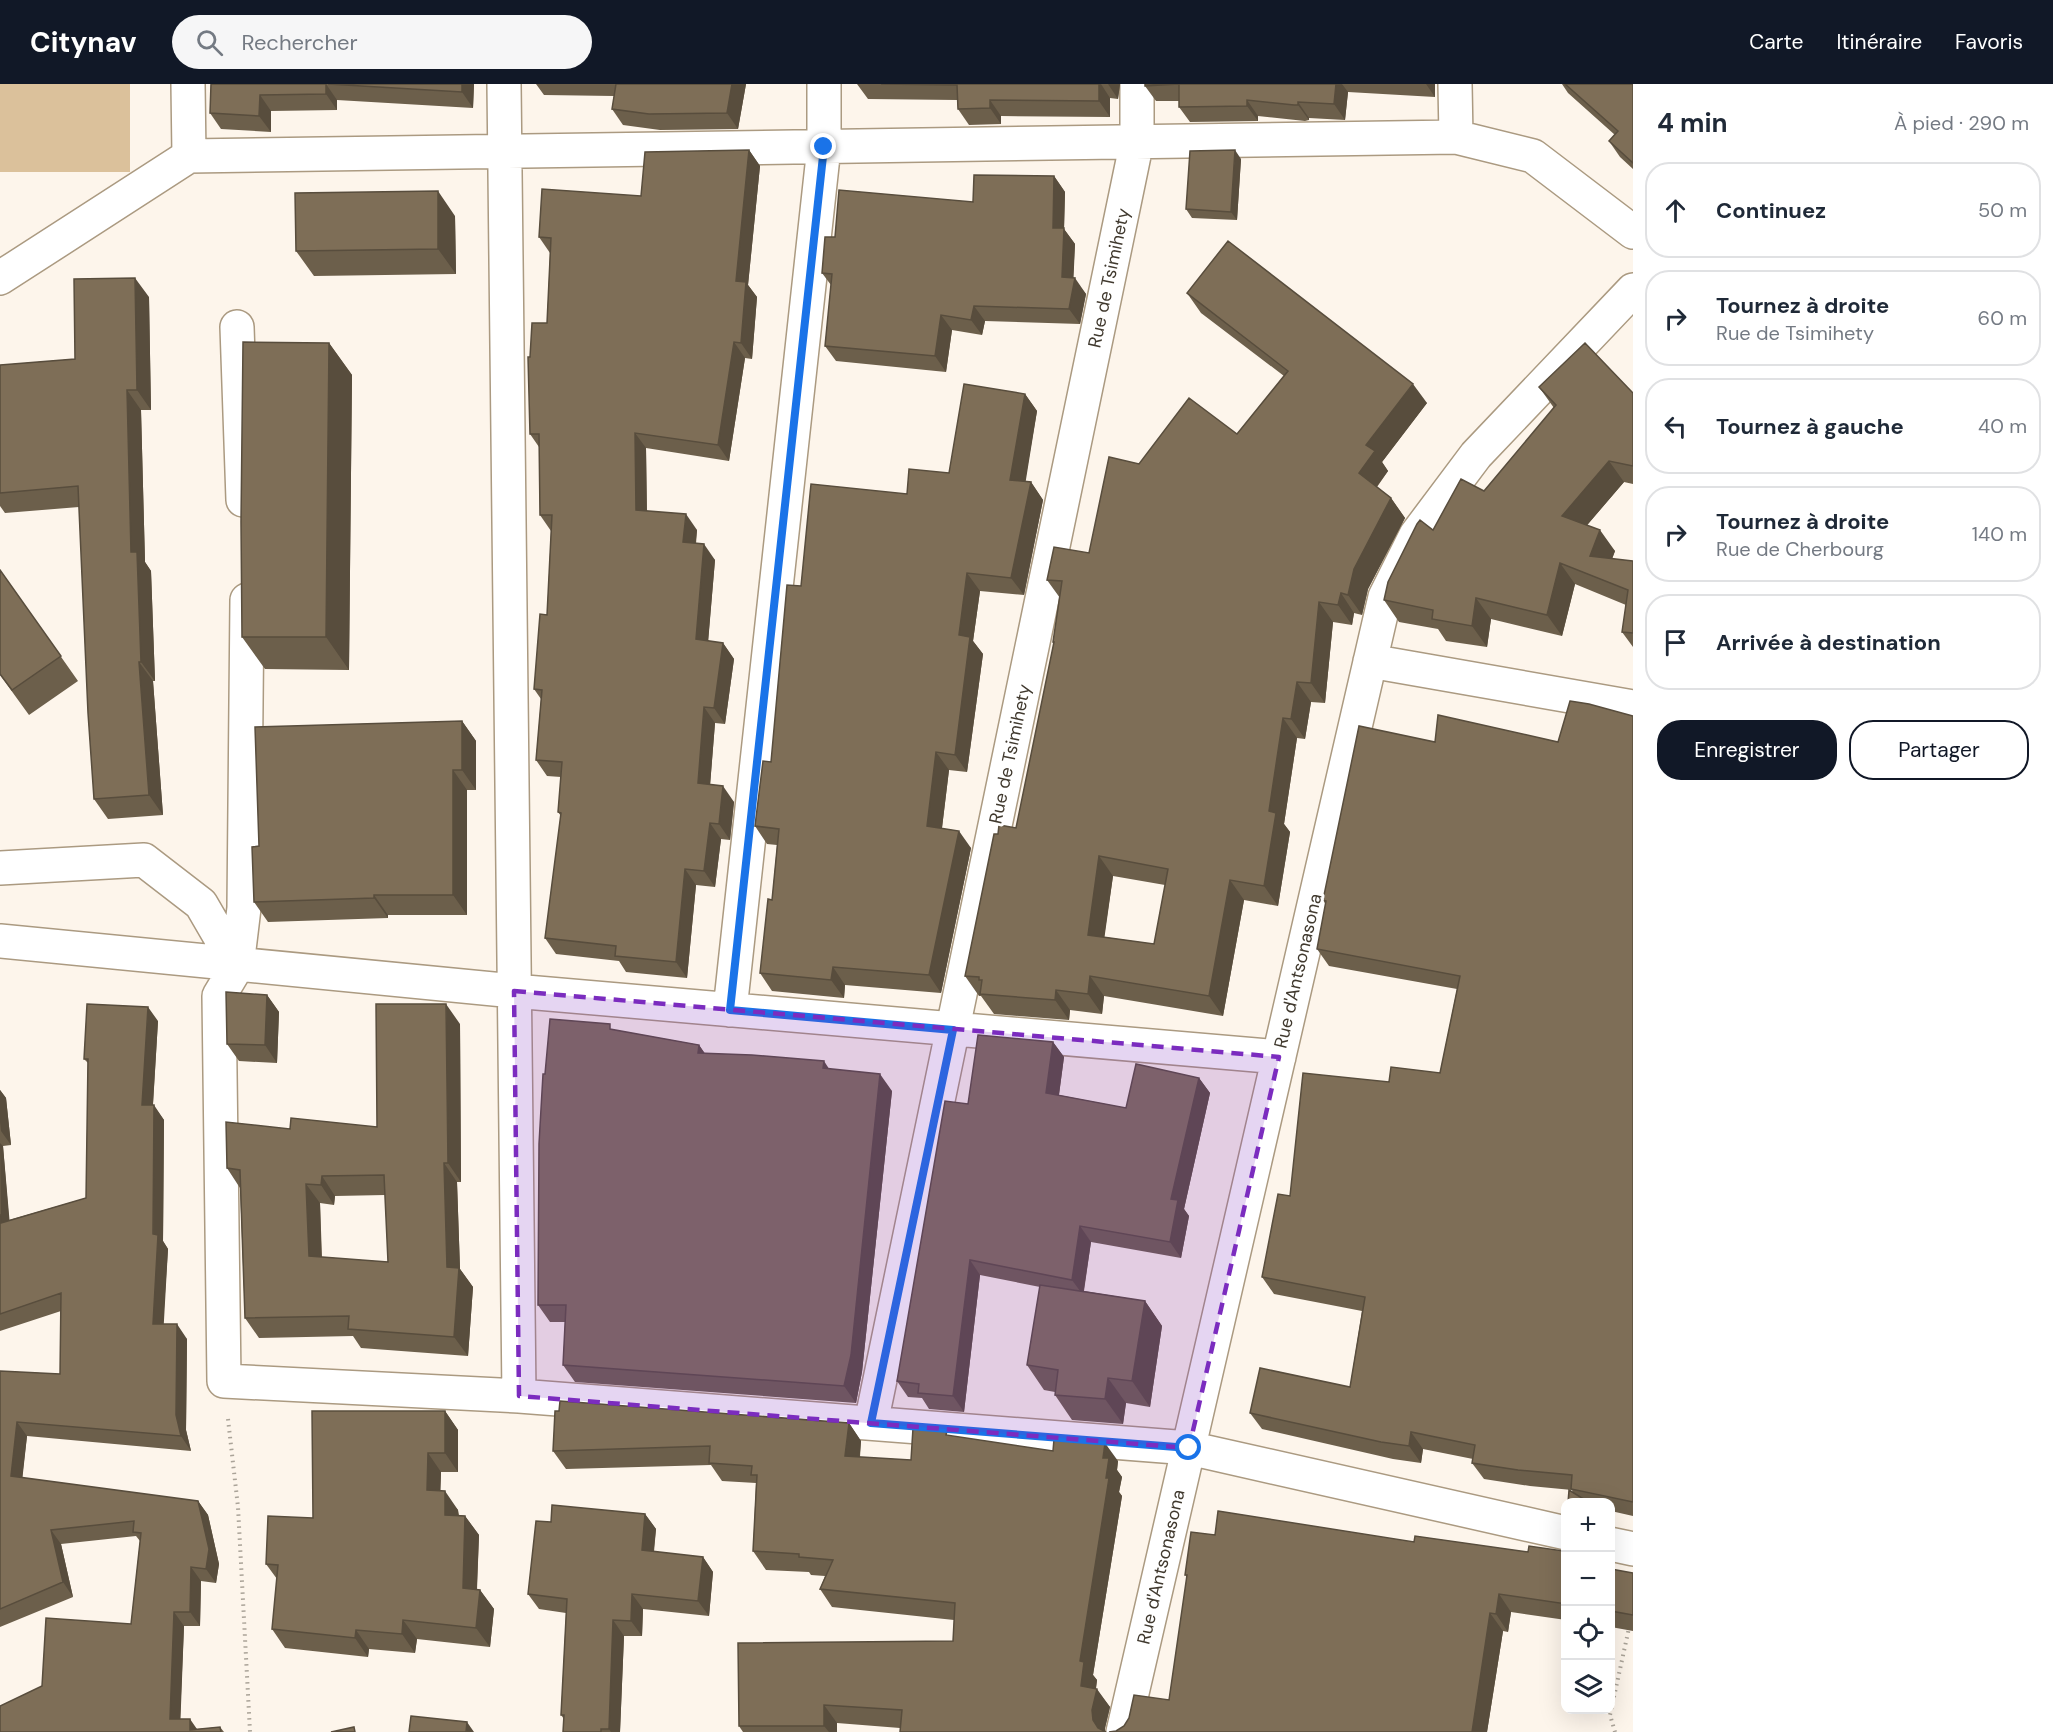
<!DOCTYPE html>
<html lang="fr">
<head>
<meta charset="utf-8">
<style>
  body { margin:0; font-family:"DM Sans",sans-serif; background:#f6f6f7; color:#1f2937 }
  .controls { position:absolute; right:18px; bottom:18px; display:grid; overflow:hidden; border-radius:12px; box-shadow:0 6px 24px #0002 }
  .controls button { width:54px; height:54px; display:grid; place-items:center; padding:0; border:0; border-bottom:2px solid #e0e1e3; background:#fff; color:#1f2937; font:30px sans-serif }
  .stop { position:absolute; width:18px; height:18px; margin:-14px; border:4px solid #1a73e8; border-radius:50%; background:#fff }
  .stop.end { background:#1a73e8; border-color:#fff; box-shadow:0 2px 6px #0008 }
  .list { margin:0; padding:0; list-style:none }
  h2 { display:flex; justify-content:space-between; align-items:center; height:78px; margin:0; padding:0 24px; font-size:26px }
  h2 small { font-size:20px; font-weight:400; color:#747a83 }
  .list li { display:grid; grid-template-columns:39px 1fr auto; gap:18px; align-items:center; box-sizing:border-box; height:96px; margin:0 12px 12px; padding:0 12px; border:2px solid #e0e1e3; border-radius:24px }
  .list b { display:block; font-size:22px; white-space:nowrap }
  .list p { margin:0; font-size:20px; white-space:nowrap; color:#747a83 }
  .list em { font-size:20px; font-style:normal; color:#747a83 }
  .actions { display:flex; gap:12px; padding:18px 24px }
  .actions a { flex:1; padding:14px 0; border:2px solid #111827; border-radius:24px; text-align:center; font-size:21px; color:#111827 }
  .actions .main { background:#111827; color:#fff }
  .icon { flex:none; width:33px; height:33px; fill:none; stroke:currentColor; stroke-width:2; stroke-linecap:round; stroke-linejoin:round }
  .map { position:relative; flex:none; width:1633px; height:1648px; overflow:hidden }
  header { display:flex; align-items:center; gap:36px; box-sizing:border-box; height:84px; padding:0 30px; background:#111827; color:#fff }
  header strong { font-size:28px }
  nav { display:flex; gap:33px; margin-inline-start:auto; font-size:21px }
  .search { width:420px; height:54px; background:#f6f6f7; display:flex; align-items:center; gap:15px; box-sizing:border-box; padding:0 21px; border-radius:33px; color:#747a83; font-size:22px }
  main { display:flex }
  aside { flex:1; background:#fff }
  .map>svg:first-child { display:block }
</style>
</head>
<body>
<header>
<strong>Citynav</strong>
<div class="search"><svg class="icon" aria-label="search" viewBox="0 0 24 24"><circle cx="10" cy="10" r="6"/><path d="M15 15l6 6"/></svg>Rechercher</div>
<nav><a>Carte</a><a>Itinéraire</a><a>Favoris</a></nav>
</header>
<main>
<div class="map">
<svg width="1633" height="1648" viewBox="0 0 1633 1648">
  <rect width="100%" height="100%" fill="#fdf5eb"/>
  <path fill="#dbc19b" d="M0 0H130V88H0Z"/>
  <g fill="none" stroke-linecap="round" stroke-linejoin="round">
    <g stroke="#ab9a81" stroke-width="36">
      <path id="minor" d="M188 0 189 72
        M504 0 519 1312
        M1455 0 1456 53
        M0 194 189 72 1456 53 1533 72 1633 148
        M237 243 243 416
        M247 516 244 824 237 882 219 912 224 1297 519 1312 1189 1364 1566 1449
        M1370 577 1633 623
        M0 784 144 776 201 820 237 882
        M0 857 514 907 1279 973
        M730 926 824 63V0
        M871 1339 1137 57V0
        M1610 1460 1633 1465
        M1123 1648 1385 513 1416 451 1476 371 1633 206"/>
    </g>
    <path stroke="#aaa398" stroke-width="4" stroke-dasharray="1.5 4.5" stroke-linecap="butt" d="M228 1335 238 1423 250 1648
      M1615 1648 1610 1631 1629 1544"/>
    <use href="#minor" stroke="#fff" stroke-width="33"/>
  </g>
  <path fill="#6c5f4b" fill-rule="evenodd" d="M211 0H474L473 24 337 16V26L271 27V48L221 45 210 29Z
    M536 0H746L738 45 660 46 623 41 612 25 614 12 544 11Z
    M857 0H1120L1118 15 1110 14V33L1001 32V40L969 41 958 25 957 16 868 15Z
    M1145 0H1435V13L1348 8 1345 36 1309 34V36L1305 37 1258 32V37L1190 38 1179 23V17H1156L1145 2Z
    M1562 0H1633V85L1620 73 1609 57 1615 51 1568 9Z
    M749 66 760 82 748 201 757 213 752 275 745 274 729 377 646 364 647 427 697 446 696 460 715 476 708 557 723 559 734 575 725 640 715 639 710 701 734 718 730 756 721 755 715 803 696 801 687 894 626 888 619 877 556 870 545 854 561 732 558 728 561 693 547 692 536 676 541 615 534 605 547 531 551 447 540 431 539 363 530 350V273L547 239 550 169 539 153 641 112Z
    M1241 75 1237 136 1192 134 1186 125Z
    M1054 92 1065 108 1064 145 1075 160 1073 194 1086 210 1080 240 985 237 982 251 952 246 946 288 836 277 825 262 831 201 822 189 835 153 973 118Z
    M455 132 456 190 314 192 296 167Z
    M1187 209 1427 319 1382 378 1388 387 1377 403 1391 414 1405 434 1368 505 1362 531 1354 529 1352 541 1333 538 1325 619 1311 618 1305 655 1297 654 1284 740 1290 748 1278 822 1244 816 1223 932 1104 912 1102 930 1070 926 1069 936 994 930 981 912H979L965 892 998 750 1016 744 1054 560 1053 558 1060 514 1047 496 1089 469 1139 380 1237 350 1284 292 1201 229ZM1113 792 1165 801 1154 860 1104 853Z
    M149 213 151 326H141L145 478 151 487 155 597H153L163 731 108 735 94 715 79 423 5 429 0 422V281L75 275Z
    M329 259 352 291 349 586 265 585 242 553Z
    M1539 303 1633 309V400L1624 398 1587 441 1615 467 1612 475 1633 477V563L1622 548 1626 521 1575 500 1562 552 1491 535 1487 563 1446 557 1438 545 1399 538 1384 516 1433 446 1484 407 1554 324Z
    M1025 310 1037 327 1025 397 1031 398 1043 416 1024 511 980 507 973 557 983 570 967 688 949 686 942 744 971 764 941 909 845 901 844 914 772 907 760 889 772 816 777 761 767 760 755 742 771 678 801 502 907 410 949 389Z
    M0 486 78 597 29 631 0 591Z
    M1633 632V1432L1611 1427V1419H1568L1573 1409 1572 1406 1530 1402 1484 1395 1472 1379 1473 1375 1423 1365 1421 1379 1393 1375 1262 1345 1250 1329 1350 1303 1362 1227 1274 1210 1262 1193 1290 1112 1389 998 1440 989 1457 905 1329 882 1317 865 1326 821 1323 816 1435 658H1558Z
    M462 637 476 657V706H467V831H388V834L268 838 254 818 259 762Z
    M267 911 279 928 277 979 239 977 227 960Z
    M158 937 153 1021 164 1036 163 1157 168 1165 163 1240 187 1255 186 1346 191 1367 27 1352 22 1394 198 1417 208 1431 219 1480 216 1499 201 1497 200 1542H184L180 1635 197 1645 220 1643 224 1648H0L42 1602 131 1540 140 1457 136 1452 61 1460 73 1513 0 1543V1287L60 1290 61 1227 0 1247V1006L6 1014 11 1061 3 1062 9 1136 86 1114 88 979 84 975Z
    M460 940 461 1098H457L460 1185 473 1203 468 1272 361 1264 353 1252 259 1254 245 1234 240 1104 227 1084 290 1045 377 1043ZM385 1111 388 1178 322 1173 320 1119 334 1121 335 1112Z
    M615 946 699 961 705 970 829 985 892 1007 862 1288 856 1319 575 1298 563 1281 565 1238H550L538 1221 545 990Z
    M1053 958 1064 973 1059 1011 1126 1024 1199 994 1210 1009 1184 1125 1189 1132 1181 1174 1091 1158 1084 1207 1145 1217 1162 1242 1150 1323 1126 1319 1123 1340 1072 1336 1055 1311V1308L1044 1306 1027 1281 1040 1203 980 1191 964 1328 929 1325 922 1314 908 1313 897 1297 968 1020Z
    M445 1327 458 1346V1388H441L440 1407 458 1426 459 1431 465 1432 479 1451 477 1506H480L494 1525 490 1563 417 1555 415 1569 369 1565 368 1573 285 1564 272 1545 277 1495 266 1480 313 1434Z
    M849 1339 861 1357 860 1373 911 1376 951 1352 1118 1377 1117 1386 1122 1393 1119 1408 1122 1412 1093 1591 1097 1596 1096 1605 1110 1623 1105 1644H900L837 1639V1648H743L739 1642 953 1557 954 1536 832 1523 820 1505 825 1492 811 1491 809 1488 766 1486 753 1467 756 1399 722 1397 711 1381 566 1385 553 1367Z
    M645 1430 656 1445 654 1468 703 1473 713 1488 709 1532 643 1525 642 1552H624L620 1648H563L564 1635 561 1631 566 1529 539 1525 528 1510 551 1438Z
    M1566 1444V1536L1511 1528 1508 1548 1503 1547 1487 1648H1109L1116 1647 1169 1616 1187 1493 1185 1491 1215 1451 1414 1458 1528 1468 1563 1467Z
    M1611 1475 1614 1480 1613 1486 1633 1489V1547L1611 1543Z"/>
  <path fill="#584d3d" d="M326 0 337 16V26L326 10Z
    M462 0H474L473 24 462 8Z
    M732 0H746L738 45 727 29Z
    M1099 0H1101L1110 14V33L1099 17Z
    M1108 0H1120L1118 15Z
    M1336 0H1342L1348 8 1345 36 1334 20Z
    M1426 0H1435V13Z
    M260 11 271 27V48L259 32Z
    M990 16 1001 32V40L990 24Z
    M1247 16 1258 32V37L1247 22Z
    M1298 18 1309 34V36L1298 21Z
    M749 66 760 82 748 201 757 213 752 275 741 259 736 197Z
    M1235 66 1241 75 1237 136 1231 128Z
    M1054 92 1065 108 1064 145 1075 160 1073 206 1075 194 1086 210 1080 240 1069 225 1062 193 1053 144Z
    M438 107 455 132 456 190 438 165Z
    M135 194 149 213 151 326 137 306Z
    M974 222 985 237 982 251 971 236Z
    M941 231 952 246 946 288 935 272Z
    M734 258 745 274 729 377 718 361Z
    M329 259 352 291 349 586 326 553Z
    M1413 300 1427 319 1382 378 1388 387 1372 409 1359 389 1366 361Z
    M127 306 141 326 145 478 151 487 155 597 141 578 131 468Z
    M1025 310 1037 327 1023 414 1010 396Z
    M635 349 646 364 647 442 636 426Z
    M1609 377 1624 398 1577 453 1562 432Z
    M1031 398 1043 416 1024 511 1011 494Z
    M1391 414 1405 434 1368 505 1362 531 1348 511 1354 485Z
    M686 430 697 446 694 474 683 458Z
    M1600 446 1615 467 1605 493 1590 472Z
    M704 460 715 476 707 571 696 555Z
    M1560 479 1575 500 1562 552 1547 531Z
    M967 489 980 507 973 557 983 570 967 688 955 671 959 551Z
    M1341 509 1354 529 1352 541 1338 521Z
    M1476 514 1491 535 1487 563 1472 542Z
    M1319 518 1333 538 1325 619 1311 599Z
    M723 559 734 575 725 640 714 624Z
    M139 578 153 597 163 731 149 711Z
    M1297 598 1311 618 1305 655 1291 635Z
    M704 623 715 639 709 715 698 699Z
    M1283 634 1297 654 1284 740 1290 748 1278 822 1264 802 1269 727Z
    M462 637 476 657V706L462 686Z
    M936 668 949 686 940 760 927 742Z
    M453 686 467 706V831L453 811Z
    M723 702 734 718 730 756 719 740Z
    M710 739 721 755 715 803 704 787Z
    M959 747 971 764 941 909 929 891Z
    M1099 772 1113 792 1102 871 1088 851Z
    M685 785 696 801 687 894 676 878Z
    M1230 796 1244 816 1223 932 1209 912Z
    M374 811 388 831V834L374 814Z
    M833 883 845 901 844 914 831 896Z
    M1090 892 1104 912 1102 930 1088 910Z
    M1056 906 1070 926 1069 936 1055 916Z
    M267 911 279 928 277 979 265 961Z
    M446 920 460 940 461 1098 448 1079Z
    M148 923 158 937 152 1035 142 1021Z
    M1053 958 1064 973 1057 1025 1046 1009Z
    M699 961 711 978 698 969Z
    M824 977 835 994 823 984Z
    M880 990 892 1007 862 1288 856 1319 844 1302Z
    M1199 994 1210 1009 1184 1125 1189 1132 1181 1174 1170 1158 1171 1115Z
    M0 1006 6 1014 11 1061 1 1047 0 1038Z
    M154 1021 164 1036 163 1157 168 1165 163 1254 153 1240Z
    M0 1059 3 1062 11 1153 1 1139Z
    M444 1079 457 1098 460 1185 473 1203 468 1272 454 1253 447 1183Z
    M322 1092 335 1112 334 1121 321 1101Z
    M306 1100 320 1119 322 1192 309 1172Z
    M1080 1142 1091 1158 1083 1211 1072 1196Z
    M970 1176 980 1191 964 1328 953 1312Z
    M1145 1217 1162 1242 1150 1323 1132 1297Z
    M177 1240 187 1255 186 1346 191 1367 181 1352 176 1331Z
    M1108 1294 1126 1319 1123 1340 1105 1315Z
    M445 1327 458 1346V1388L445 1369Z
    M17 1338 27 1352 21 1407 11 1392Z
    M849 1339 861 1357 858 1391 845 1372Z
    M1411 1348 1423 1365 1421 1379 1409 1362Z
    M1105 1359 1118 1377 1117 1386 1122 1393 1119 1408 1122 1412 1093 1591 1097 1596 1094 1617 1097 1605 1110 1623 1105 1644V1648H1101L1093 1636 1081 1602 1080 1577 1106 1394 1103 1374Z
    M428 1369 441 1388 440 1425 427 1406Z
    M445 1407 458 1426 459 1450 445 1431Z
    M198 1417 208 1431 219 1480 216 1499 206 1485Z
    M645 1430 656 1445 652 1482 642 1466Z
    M465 1432 479 1451 476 1523 463 1504Z
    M51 1446 61 1460 73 1513 63 1498Z
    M703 1473 713 1488 709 1532 698 1517Z
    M1611 1475 1614 1480 1611 1501Z
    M191 1483 201 1497 200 1542 190 1528Z
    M480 1506 494 1525 490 1563 476 1544Z
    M632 1510 643 1525 642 1552 631 1537Z
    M1499 1510 1511 1528 1508 1548 1496 1530Z
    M174 1528 184 1542 180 1648 170 1635Z
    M1490 1529 1503 1547 1487 1648H1472Z
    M403 1536 417 1555 415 1569 402 1550Z
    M613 1536 624 1552 620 1648H611L609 1645Z
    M356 1546 369 1565 368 1573 355 1554Z
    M824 1621 837 1639V1648H829L824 1642Z
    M190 1635 199 1648 190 1646Z
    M467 1638 474 1648H466Z"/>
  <path fill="#7e6e57" stroke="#584d3d" stroke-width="1.5" fill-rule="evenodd" d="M211 0H326V10L260 11 259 32 210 29Z
    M328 0H462V8Z
    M616 0H732L727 29 649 30 612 25Z
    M881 0H1099V17L990 16V24L958 25 957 1Z
    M1145 0H1336L1334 20 1298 18V21H1294L1247 16V22L1179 23V0L1145 2Z
    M1565 0H1633V79L1609 57 1618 47Z
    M749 66 736 197 746 198 741 259 734 258 718 361 635 349 636 426 686 430 683 458 704 460 696 555 723 559 714 624 704 623 698 699 723 702 719 740 710 739 704 787 685 785 676 878 615 872 616 862 545 854 561 729 558 728 562 678 536 676 542 606 534 605 540 530 547 531 552 431H540L539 350H530L528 273H530L532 239H547L551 154 539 153 542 105 641 112 645 68Z
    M1235 66 1231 128 1186 125 1190 67Z
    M974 91 1054 92 1053 144H1064L1062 193 1075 194 1069 225 974 222 971 236 941 231 935 272 825 262 832 190 822 189 825 153H835L839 106 973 118Z
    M438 107V165L296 167 295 109Z
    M1228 157 1413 300 1366 361 1375 367 1359 389 1391 414 1354 485 1348 511 1341 509 1338 521 1319 518 1311 599 1297 598 1291 635 1283 634 1269 727 1276 729 1264 802 1230 796 1209 912 1090 892 1088 910 1056 906 1055 916 980 910 982 896H979V893L965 892 994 750H998L999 741 1016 744 1054 558H1053L1062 497 1047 496 1054 463 1089 469 1109 373 1139 380 1189 314 1237 350 1288 287 1187 209ZM1099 772 1168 785 1154 860 1088 851Z
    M135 194 137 306H127L131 468H137L141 578H139L149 711 94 715 88 629 78 402 0 409V281L75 275 74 195Z
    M243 258 329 259 326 553H242L241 438Z
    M1585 259 1633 309V382L1609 377 1562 432 1600 446 1590 472 1633 477V549L1622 548 1628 506 1560 479 1547 531 1476 514 1472 542 1432 535 1433 526 1384 516 1388 498 1417 440 1420 436 1433 446 1461 395 1484 407 1556 321 1539 303Z
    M964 300 1025 310 1010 396 1031 398 1011 494 967 489 959 551 970 553 955 671 936 668 927 742 959 747 929 891 833 883 831 896 760 889 768 815 772 816 779 745 755 742 763 677 771 678 787 501 801 502 811 400 907 410 909 385 949 389Z
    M0 486 61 572 12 606 0 590Z
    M1570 617 1589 620 1633 632V1418L1571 1405 1572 1391 1518 1386 1472 1379 1475 1361 1411 1348 1409 1362 1381 1358 1250 1329 1260 1284 1350 1303 1365 1213 1262 1193 1278 1110 1290 1112 1303 989 1389 998 1391 983 1440 989 1460 892 1317 865 1326 817 1323 816 1359 642 1435 658 1438 631 1558 658Z
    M462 637V686H453V811H374V814L254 818 252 763 259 762 255 643Z
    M226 908 267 911 265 961 227 960Z
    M87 920 148 923 142 1021H154L153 1150 158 1151 153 1240H177L176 1331 181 1352 17 1338 11 1392 198 1417 209 1465 206 1485 191 1483 190 1528H174L170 1635H190V1646L220 1643 221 1648H0V1622L42 1602 46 1534 131 1540 141 1449 133 1448 134 1437 51 1446 63 1498 0 1525V1287L60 1290 61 1209 0 1230V1130L1 1139 86 1114 88 975H84Z
    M376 920H446L448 1079H444L447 1183 459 1184 454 1253 348 1245 349 1232 245 1234 240 1086 227 1084 226 1038 290 1045 291 1034 377 1043ZM384 1091 388 1178 309 1172 306 1100 321 1101 322 1092Z
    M550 935 610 940V945L699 961 698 969 752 971 824 977 823 984 880 990 851 1271 844 1302 563 1281 566 1221H538L539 1060 543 990H545Z
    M978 951 1053 958 1046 1009 1126 1024 1136 980 1199 994 1171 1115 1178 1116 1170 1158 1080 1142 1072 1196 970 1176 953 1312 918 1309 919 1300 897 1297 945 1017 968 1020Z
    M1040 1201 1145 1217 1132 1297 1108 1294 1105 1315 1055 1311 1058 1286 1027 1281Z
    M560 1317 849 1339 845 1372 911 1376 913 1344 947 1347 946 1351 1053 1367 1054 1355 1105 1359 1103 1374H1109L1106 1394H1109L1080 1577 1084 1578 1081 1602 1097 1605 1092 1626 1093 1636 1098 1644 1106 1648H900L902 1626 824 1621V1642H739L738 1559 953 1557 955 1519 820 1505 833 1476 799 1473V1470L753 1467 757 1391H751L752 1382 709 1379 710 1362 553 1367 555 1327H559Z
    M312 1327H445V1369H428L427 1406 445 1407V1431L465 1432 463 1504 480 1506 476 1544 403 1536 402 1550 356 1546 355 1554 272 1545 278 1481 266 1480 268 1432 313 1434Z
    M1569 1406 1590 1419H1568Z
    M552 1421 645 1430 642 1466 703 1473 698 1517 632 1510 631 1537 613 1536 609 1645H601V1648H563L564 1631H561L567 1515 528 1510 536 1437 551 1438Z
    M1218 1427 1414 1458 1415 1452 1528 1468 1529 1462 1563 1467 1566 1444V1520L1499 1510 1496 1530 1490 1529 1472 1648H1109L1116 1647 1124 1642 1129 1634 1134 1611 1169 1616 1187 1491H1185L1191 1448 1215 1451Z
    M1611 1485 1633 1489V1531L1611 1527Z
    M411 1632 467 1638 466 1648H409Z
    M354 1643 355 1648H331Z"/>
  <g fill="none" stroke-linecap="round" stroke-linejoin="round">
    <path stroke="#1a73e8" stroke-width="8" d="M824 63 730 926 953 946 871 1339 1189 1364"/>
  </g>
  <path fill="#7b2cbf" fill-opacity="0.2" stroke="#7b2cbf" stroke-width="4.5" stroke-dasharray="12 8" stroke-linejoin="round" d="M514 907 1279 973 1189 1364 519 1312Z"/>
  <g text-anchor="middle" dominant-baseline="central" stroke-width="6" stroke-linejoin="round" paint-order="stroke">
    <g font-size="18" fill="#40392e" stroke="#fff">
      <text transform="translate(1109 194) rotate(-78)">Rue de Tsimihety</text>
      <text transform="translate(1010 670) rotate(-78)">Rue de Tsimihety</text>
      <text transform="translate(1298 887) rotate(-77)">Rue d'Antsonasona</text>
      <text transform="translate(1161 1483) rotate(-77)">Rue d'Antsonasona</text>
    </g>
  </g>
</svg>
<div class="controls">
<button>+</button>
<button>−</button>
<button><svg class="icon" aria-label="locate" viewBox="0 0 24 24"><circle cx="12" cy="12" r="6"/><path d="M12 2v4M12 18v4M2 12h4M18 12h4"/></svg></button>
<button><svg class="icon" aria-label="layers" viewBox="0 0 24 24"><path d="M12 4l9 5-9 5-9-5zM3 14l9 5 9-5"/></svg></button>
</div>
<div class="stop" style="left:1189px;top:1364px"></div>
<div class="stop end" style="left:824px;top:63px"></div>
</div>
<aside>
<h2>4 min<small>À pied · 290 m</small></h2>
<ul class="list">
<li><svg class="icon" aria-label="ahead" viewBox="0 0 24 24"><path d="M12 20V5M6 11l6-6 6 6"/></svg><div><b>Continuez</b></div><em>50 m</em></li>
<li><svg class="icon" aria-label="right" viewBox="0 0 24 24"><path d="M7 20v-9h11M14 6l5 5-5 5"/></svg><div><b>Tournez à droite</b><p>Rue de Tsimihety</p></div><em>60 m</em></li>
<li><svg class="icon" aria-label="left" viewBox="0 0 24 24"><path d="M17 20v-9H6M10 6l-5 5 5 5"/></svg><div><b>Tournez à gauche</b></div><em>40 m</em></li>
<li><svg class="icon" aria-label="right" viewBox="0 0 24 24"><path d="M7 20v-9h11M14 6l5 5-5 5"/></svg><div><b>Tournez à droite</b><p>Rue de Cherbourg</p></div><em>140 m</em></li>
<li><svg class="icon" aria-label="arrive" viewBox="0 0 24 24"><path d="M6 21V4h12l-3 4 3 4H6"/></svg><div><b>Arrivée à destination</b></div></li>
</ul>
<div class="actions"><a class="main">Enregistrer</a><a>Partager</a></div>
</aside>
</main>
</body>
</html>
